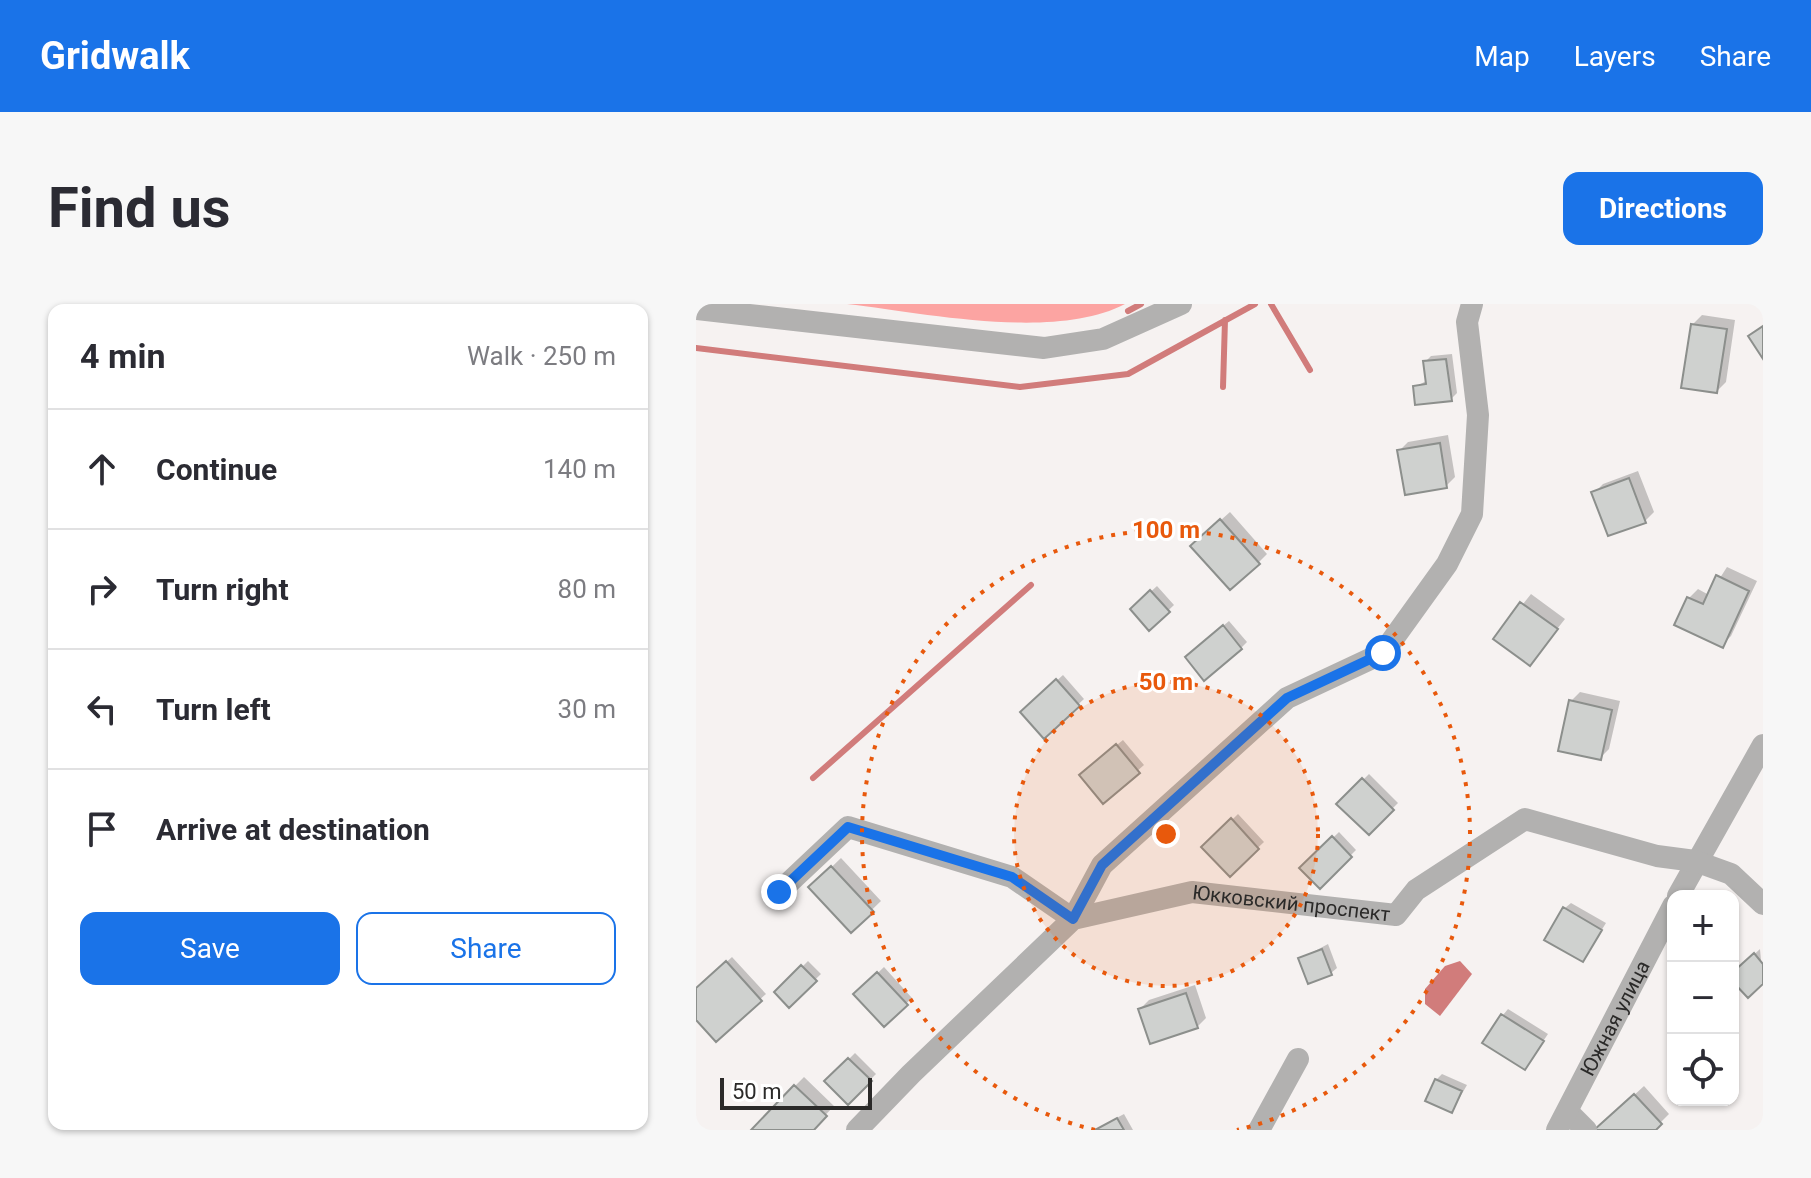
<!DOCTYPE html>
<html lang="en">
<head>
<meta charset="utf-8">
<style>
  body { margin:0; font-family:Roboto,sans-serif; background:#f7f7f7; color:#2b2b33 }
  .controls { position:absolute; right:24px; bottom:24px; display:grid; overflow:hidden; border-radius:16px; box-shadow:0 2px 6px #0004 }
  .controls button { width:72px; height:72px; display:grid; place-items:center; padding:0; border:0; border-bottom:2px solid #e1e1e2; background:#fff; color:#2b2b33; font:40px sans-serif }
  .scale { position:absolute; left:24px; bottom:20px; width:152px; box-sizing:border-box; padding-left:8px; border:4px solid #2b2a29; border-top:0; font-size:22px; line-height:28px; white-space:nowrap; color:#2b2a29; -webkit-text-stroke:6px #fff; paint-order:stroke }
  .stop { position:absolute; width:24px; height:24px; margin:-18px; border:6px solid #1a73e8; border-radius:50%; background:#fff }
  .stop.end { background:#1a73e8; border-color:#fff; box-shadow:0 2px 8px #0008 }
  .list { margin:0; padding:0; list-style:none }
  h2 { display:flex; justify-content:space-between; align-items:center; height:104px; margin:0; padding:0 32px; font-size:34px }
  h2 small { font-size:26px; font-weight:400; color:#7c7c81 }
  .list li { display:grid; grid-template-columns:52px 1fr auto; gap:24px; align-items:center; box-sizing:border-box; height:120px; padding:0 32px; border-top:2px solid #e1e1e2 }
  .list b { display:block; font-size:30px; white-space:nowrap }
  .list em { font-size:26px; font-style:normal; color:#7c7c81 }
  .actions { display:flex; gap:16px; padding:24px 32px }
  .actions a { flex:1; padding:18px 0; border:2px solid #1a73e8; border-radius:16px; text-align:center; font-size:28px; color:#1a73e8 }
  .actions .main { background:#1a73e8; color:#fff }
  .icon { flex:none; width:44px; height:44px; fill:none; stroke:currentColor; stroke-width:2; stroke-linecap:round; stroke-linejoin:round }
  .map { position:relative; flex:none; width:1067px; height:826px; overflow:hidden; border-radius:16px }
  header { display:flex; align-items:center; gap:48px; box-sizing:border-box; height:112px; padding:0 40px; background:#1a73e8; color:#fff }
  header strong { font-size:38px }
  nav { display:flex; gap:44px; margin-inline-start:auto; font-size:28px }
  .intro { display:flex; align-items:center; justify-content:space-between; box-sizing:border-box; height:192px; padding:0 48px }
  h1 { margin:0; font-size:56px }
  .button { padding:20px 36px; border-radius:16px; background:#1a73e8; color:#fff; font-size:28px; font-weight:700 }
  main { display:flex; gap:48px; padding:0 48px }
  aside { flex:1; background:#fff; border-radius:16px; box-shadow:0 2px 6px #0004 }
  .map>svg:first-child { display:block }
</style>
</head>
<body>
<header>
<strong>Gridwalk</strong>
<nav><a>Map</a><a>Layers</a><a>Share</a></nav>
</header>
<div class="intro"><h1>Find us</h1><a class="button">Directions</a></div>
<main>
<aside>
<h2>4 min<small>Walk · 250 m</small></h2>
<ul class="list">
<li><svg class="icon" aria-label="ahead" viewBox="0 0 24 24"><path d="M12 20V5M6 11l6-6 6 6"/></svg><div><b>Continue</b></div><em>140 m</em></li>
<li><svg class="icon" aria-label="right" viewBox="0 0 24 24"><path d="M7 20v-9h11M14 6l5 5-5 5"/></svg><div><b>Turn right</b></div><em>80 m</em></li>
<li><svg class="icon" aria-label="left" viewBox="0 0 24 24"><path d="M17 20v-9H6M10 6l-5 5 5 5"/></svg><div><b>Turn left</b></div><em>30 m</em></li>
<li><svg class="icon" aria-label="arrive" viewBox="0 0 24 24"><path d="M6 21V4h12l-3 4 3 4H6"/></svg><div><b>Arrive at destination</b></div></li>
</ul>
<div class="actions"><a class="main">Save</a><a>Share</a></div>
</aside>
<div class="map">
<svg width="1067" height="826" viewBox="0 0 1067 826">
  <rect width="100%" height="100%" fill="#f6f2f1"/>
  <path fill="#fca4a2" d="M151 0H429C358 37 229 9 151 0Z"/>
  <path fill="#d17c7b" d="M764 657 776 670 744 712 729 700V685L749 662Z"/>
  <path fill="#0003" d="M1006 11 1039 16 1030 78 1021 87 996 21Z
    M756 50 761 89 755 95 719 83 732 76 729 58 735 52Z
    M752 131 759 173 750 182 703 147 712 138Z
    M942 167 958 208 949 217 898 189 907 180Z
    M534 208 571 250 562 259 506 233Z
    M1031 263 1061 277 1035 332 1026 341 993 294 1002 285 1013 291Z
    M461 282 478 301 454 324 436 305Z
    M835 290 869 315 834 359 800 334Z
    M533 317 551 338 545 344 497 347Z
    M367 371 388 395 348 432 326 408Z
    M884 388 924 397 913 445 904 454 875 397Z
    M427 436 448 461 407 497 391 465Z
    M673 470 702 499 673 528 643 500Z
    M542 510 568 538 534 570 508 543Z
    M643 528 660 546 624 582 606 564Z
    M145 554 185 597 155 626 115 583Z
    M875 599 910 619 887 656 869 604Z
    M632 640 641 664 635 669 604 655Z
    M1064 645 1067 678 1037 675V670Z
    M36 653 70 690 20 735 0 713V686Z
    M112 657 125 670 93 701 81 688Z
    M188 663 216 694 188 720 160 690Z
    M499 681 510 714 501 723 444 705 453 696Z
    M812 705 852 730 829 764 807 711Z
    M159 749 180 770 152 798 131 777Z
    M746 770 771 781 756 807 740 776Z
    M108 773 138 802 115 826 99 782Z
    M948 782 973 810 957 826 908 819Z
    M428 810 437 826H398Z"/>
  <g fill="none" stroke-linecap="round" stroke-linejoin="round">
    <path stroke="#d17c7b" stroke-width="6" d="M575 0 614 66
      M432 7 445 0
      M0 44 324 83 432 70 559 0
      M527 83 529 16
      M117 474 335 281"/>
  </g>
  <path fill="#cfd1cf" stroke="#8c8f8c" stroke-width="2" d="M995 20 1031 25 1021 89 985 84Z
    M1067 22V55L1052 32Z
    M750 55 756 97 719 101 717 82 730 80 727 57Z
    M744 139 751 184 709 191 701 146Z
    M933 174 950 219 912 232 895 188Z
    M524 215 564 260 534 286 494 242Z
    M1020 271 1053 287 1027 344 978 321 991 293 1007 300Z
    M454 286 474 308 453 327 434 305Z
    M824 298 862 325 834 362 797 335Z
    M527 321 546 345 508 377 489 353Z
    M360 375 384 402 348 435 324 408Z
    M873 396 916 406 905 456 862 447Z
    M420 440 444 469 407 500 383 471Z
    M666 474 698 506 673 531 640 500Z
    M535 514 563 545 534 573 505 543Z
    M636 532 656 553 624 585 603 564Z
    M135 562 178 608 155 629 112 583Z
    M867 603 906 626 887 658 848 636Z
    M626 645 636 671 612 680 602 654Z
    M1058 649 1067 660V680L1052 694 1037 678V668Z
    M30 657 66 697 20 738 0 716V684Z
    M105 661 121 677 93 704 78 688Z
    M181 668 212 701 188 723 157 690Z
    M490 689 502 724 454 740 442 705Z
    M805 710 848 737 829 766 786 739Z
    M152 754 176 777 152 801 128 777Z
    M739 775 766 787 756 809 729 797Z
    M98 781 131 812 118 826H55Z
    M938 790 966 820 960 826H898Z
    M421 814 428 826H399Z"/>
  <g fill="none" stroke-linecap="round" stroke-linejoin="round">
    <g stroke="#b2b1b0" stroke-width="22">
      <path d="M0 5 348 44 407 35 485 0"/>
      <path d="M83 588 152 523 316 573 377 615 406 561 591 394 687 349 751 260 776 210 782 111 771 18 776 0"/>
      <path d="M982 592 1067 441"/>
      <path d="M872 808 890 826"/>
      <path id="s1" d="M161 826 215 770 377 615 496 588 700 611 720 586 829 515 961 552 999 557 1035 570 1067 600"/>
      <path d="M563 826 602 755"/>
      <path id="s2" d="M861 826 977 602"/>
    </g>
  </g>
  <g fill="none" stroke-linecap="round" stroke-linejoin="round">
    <path stroke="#1a73e8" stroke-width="10" d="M83 588 152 523 316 573 377 615 406 561 591 394 687 349"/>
  </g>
  <circle cx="470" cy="530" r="152" fill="#e8590c" fill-opacity=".12"/>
  <g fill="none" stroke="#e8590c" stroke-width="4" stroke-dasharray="4 8">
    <circle cx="470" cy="530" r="152"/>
    <path d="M399 826A304 304 0 1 1 541 826"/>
  </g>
  <g text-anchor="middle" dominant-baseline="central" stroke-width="6" stroke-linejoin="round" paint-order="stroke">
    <g font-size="20" fill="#2b2a29" stroke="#fff">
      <text stroke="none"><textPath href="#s1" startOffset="524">Юкковский проспект</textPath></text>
      <text stroke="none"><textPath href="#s2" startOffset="126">Южная улица</textPath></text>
    </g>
  </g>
  <circle cx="470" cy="530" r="12" fill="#e8590c" stroke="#fff" stroke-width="4"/>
  <g font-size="24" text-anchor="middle" font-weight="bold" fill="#e8590c" stroke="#fff" stroke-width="6" stroke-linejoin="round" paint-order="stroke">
    <text x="470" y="234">100 m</text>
    <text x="470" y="386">50 m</text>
  </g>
</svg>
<div class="controls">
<button>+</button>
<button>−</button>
<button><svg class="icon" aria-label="locate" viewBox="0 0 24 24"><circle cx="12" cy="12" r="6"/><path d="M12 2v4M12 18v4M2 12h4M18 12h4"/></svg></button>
</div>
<div class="scale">50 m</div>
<div class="stop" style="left:687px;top:349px"></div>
<div class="stop end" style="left:83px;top:588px"></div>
</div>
</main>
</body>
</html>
